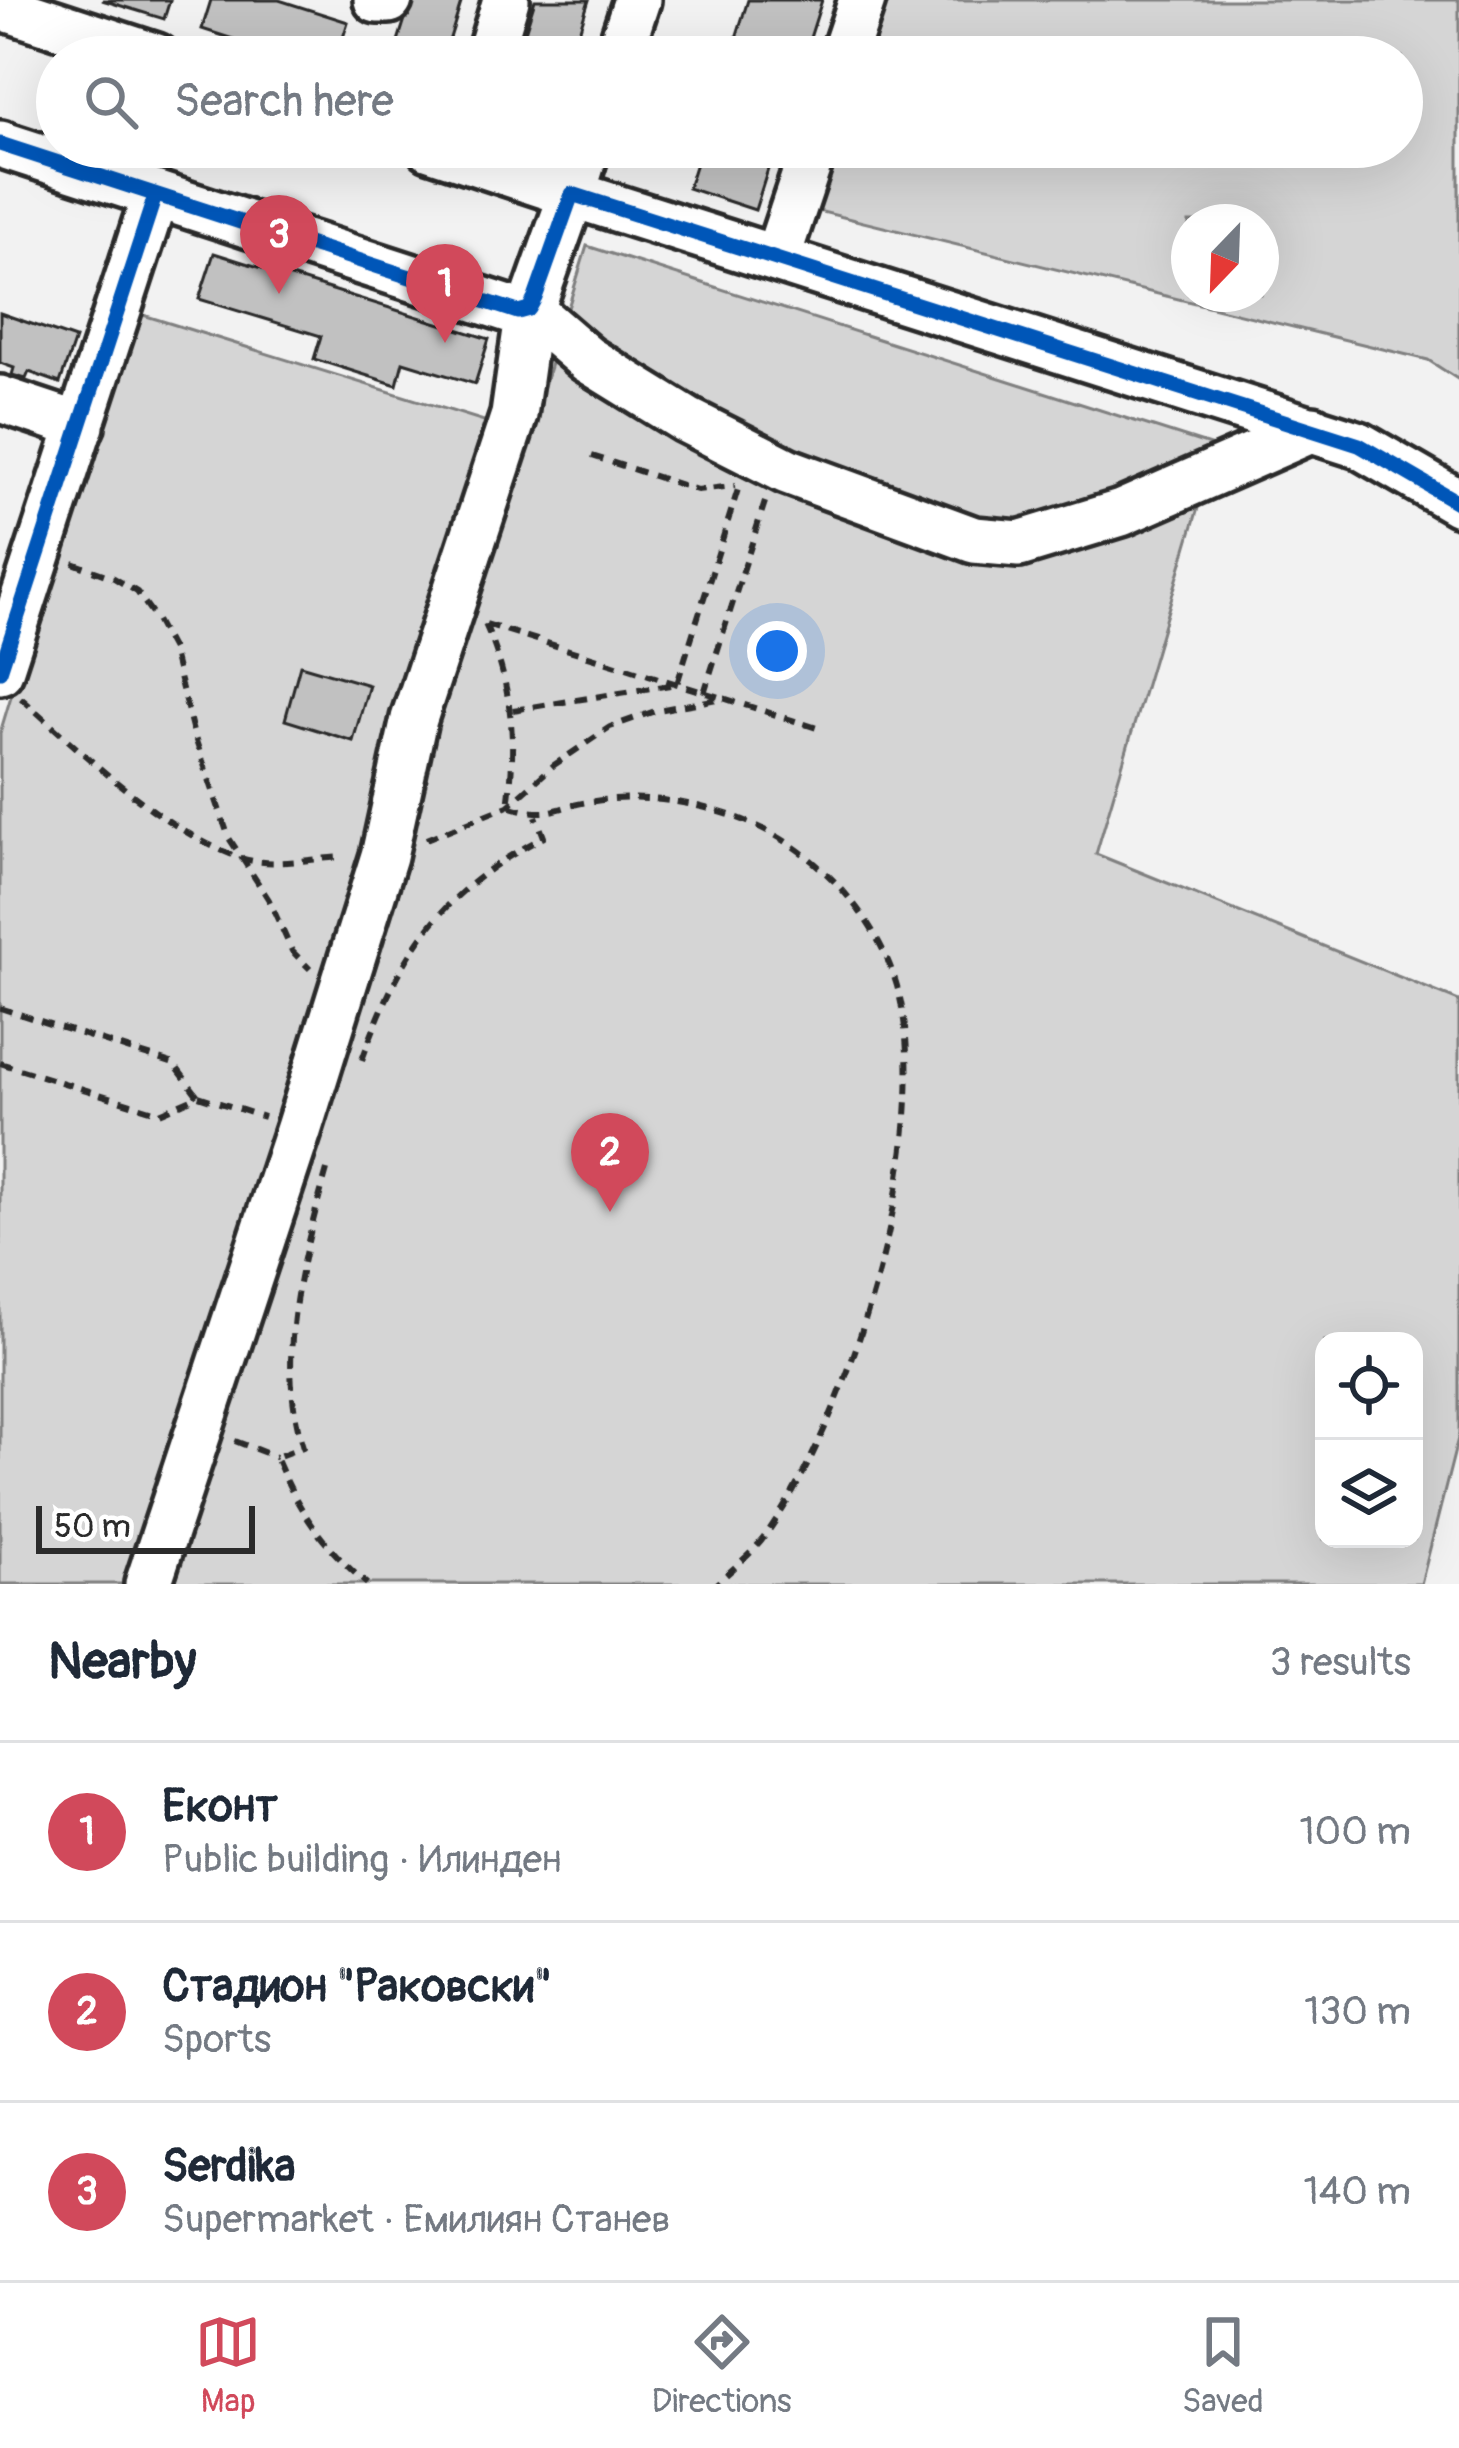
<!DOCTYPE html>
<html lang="en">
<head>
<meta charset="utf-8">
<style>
  body { margin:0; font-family:Pangolin,sans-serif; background:#f2f2f3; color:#1f2937 }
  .controls { position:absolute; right:36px; bottom:36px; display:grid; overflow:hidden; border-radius:24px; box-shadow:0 12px 48px #0002 }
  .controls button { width:108px; height:108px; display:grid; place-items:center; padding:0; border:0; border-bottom:3px solid #e0e1e3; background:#fff; color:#1f2937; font:60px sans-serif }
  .compass { position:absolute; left:1171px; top:204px; width:108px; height:108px; border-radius:50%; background:#fff; box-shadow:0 12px 48px #0002; rotate:203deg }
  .scale { position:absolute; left:36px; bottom:30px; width:219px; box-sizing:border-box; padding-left:12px; border:6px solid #2b2b2b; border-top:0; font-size:33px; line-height:42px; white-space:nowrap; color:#2b2b2b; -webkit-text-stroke:9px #fff; paint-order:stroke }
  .you { position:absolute; left:777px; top:651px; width:42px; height:42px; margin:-30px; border:9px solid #fff; border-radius:50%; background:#1a73e8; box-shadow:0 0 0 18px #1a73e833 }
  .badge { display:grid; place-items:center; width:78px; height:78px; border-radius:50%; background:#d1495b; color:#fff; font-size:39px; font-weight:700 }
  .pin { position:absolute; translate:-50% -99px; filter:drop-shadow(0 3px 6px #0008) }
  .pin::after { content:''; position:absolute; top:63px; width:42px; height:36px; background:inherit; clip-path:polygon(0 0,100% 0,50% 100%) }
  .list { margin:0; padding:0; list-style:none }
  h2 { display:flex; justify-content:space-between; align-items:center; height:156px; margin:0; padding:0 48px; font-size:51px }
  h2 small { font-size:39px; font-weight:400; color:#747a83 }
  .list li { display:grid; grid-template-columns:78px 1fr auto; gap:36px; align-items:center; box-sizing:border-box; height:180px; padding:0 48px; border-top:3px solid #e0e1e3 }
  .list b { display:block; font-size:45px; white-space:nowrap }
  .list p { margin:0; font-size:39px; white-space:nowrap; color:#747a83 }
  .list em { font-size:39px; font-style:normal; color:#747a83 }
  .icon { flex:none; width:66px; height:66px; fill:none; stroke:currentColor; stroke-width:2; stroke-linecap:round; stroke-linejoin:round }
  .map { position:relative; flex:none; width:1459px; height:1584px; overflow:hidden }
  .search { position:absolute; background:#fff; box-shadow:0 12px 48px #0002; left:36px; right:36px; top:36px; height:132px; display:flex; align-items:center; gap:30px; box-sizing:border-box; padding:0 42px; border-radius:66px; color:#747a83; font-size:45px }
  .sheet { height:696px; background:#fff }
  nav { display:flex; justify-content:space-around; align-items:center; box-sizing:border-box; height:168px; border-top:3px solid #e0e1e3; background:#fff; font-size:33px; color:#747a83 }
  nav a { display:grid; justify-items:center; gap:6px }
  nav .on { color:#d1495b }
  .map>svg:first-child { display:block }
</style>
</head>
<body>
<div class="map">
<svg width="1459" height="1584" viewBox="0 0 1459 1584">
  <rect width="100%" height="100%" fill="#f2f2f2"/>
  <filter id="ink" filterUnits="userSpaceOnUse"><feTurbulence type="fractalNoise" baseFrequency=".00833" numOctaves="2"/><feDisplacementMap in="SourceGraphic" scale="24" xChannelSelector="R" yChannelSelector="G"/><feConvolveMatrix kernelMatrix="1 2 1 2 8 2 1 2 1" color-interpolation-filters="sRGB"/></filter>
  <g filter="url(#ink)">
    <path fill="#d5d5d5" stroke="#808080" stroke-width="3" fill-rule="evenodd" d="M887 0H1459V380L1428 360 818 211 839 147H1402V57H869ZM1189 222H1261V294H1189Z
      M587 246 1216 447 1096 854 1459 1001V1434L1421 1584H0V733L127 310 529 435ZM1324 1341H1414V1539H1324Z"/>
    <path fill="#c1c1c1" stroke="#2b2b2b" stroke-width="3" d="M102 0H170L164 19Z
      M211 0H279L348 22 337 57H289L202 29Z
      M411 0H462L444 57H393Z
      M535 0H589L571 57H517Z
      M748 0H822L804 57H730Z
      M701 147H775L755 210 688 188Z
      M214 253 489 339 475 384 403 362 397 385 314 359 321 336 199 299Z
      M0 313 75 339 60 383 29 372 26 379 12 375 14 368 0 363Z
      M300 665 369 685 353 741 285 720Z"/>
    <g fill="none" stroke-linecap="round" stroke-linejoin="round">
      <g stroke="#2b2b2b" stroke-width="54">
        <path id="minor" d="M377 0H389
          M0 6 156 57
          M489 57 506 0
          M618 57 637 0
          M843 57 862 0
          M0 144 518 312 529 309 535 298 572 194 1359 445 1459 503
          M430 147 572 194 587 147
          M777 258 814 147
          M529 309 587 359 686 420 787 471 974 540 1019 544 1121 513 1313 429
          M0 399 81 426
          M0 671 155 196
          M148 1584 299 1128 384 856 414 719 514 415 529 309"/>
      </g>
      <path stroke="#2b2b2b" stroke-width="6" stroke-dasharray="12 9" stroke-linecap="butt" d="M592 456 697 490 735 486
        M73 563 114 578 137 592 152 613 172 650 193 732 229 838 269 900 292 951 310 969
        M485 624C512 684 517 740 508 806 553 820 553 806 595 801 659 792 734 808 788 843 838 876 880 928 897 986 938 1133 852 1420 762 1540 749 1556 731 1570 716 1584
        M486 624 719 697
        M704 693 765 502
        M21 698C82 752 163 832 241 858 272 868 312 858 344 857
        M513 710 677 684 739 486
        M426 839 508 806 554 765 610 727 658 710 723 698 817 728
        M0 1008 174 1064 198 1096
        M362 1060C401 952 440 890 544 837L536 816
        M0 1063 160 1113 198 1096 264 1117
        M327 1170C302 1259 275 1356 303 1447L276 1457C299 1512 322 1545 367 1584
        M235 1441 276 1457"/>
      <use href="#minor" stroke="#fff" stroke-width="45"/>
      <g stroke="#fff" stroke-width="22">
        <path id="cycleway" d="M0 144 518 312 529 309 535 298 572 194 1359 445 1459 503
          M0 671 155 196"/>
      </g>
      <use href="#cycleway" stroke="#0057b8" stroke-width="15"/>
    </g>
  </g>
</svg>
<div class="controls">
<button><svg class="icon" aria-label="locate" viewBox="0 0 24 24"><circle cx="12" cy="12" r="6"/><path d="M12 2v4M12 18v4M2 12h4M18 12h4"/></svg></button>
<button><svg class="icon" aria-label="layers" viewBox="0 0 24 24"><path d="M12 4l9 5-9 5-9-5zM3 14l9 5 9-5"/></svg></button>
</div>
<svg class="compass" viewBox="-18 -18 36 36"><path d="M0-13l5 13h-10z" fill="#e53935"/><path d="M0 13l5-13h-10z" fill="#747a83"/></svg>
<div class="scale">50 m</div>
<div class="you"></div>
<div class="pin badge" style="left:445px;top:343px">1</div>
<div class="pin badge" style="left:610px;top:1212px">2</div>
<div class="pin badge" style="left:279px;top:294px">3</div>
<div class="search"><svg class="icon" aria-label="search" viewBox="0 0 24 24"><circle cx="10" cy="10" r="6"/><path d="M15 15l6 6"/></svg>Search here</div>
</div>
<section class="sheet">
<h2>Nearby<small>3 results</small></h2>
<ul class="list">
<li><span class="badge">1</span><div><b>Еконт</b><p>Public building · Илинден</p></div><em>100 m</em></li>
<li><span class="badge">2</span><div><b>Стадион &quot;Раковски&quot;</b><p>Sports</p></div><em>130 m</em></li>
<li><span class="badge">3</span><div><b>Serdika</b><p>Supermarket · Емилиян Станев</p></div><em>140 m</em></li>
</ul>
</section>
<nav>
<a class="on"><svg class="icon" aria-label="map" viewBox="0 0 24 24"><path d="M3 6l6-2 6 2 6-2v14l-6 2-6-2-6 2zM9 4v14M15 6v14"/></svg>Map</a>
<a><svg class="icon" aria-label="directions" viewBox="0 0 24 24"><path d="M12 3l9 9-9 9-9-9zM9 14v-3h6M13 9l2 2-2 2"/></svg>Directions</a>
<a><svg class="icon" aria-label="saved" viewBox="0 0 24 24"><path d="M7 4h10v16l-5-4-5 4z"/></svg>Saved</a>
</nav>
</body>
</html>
